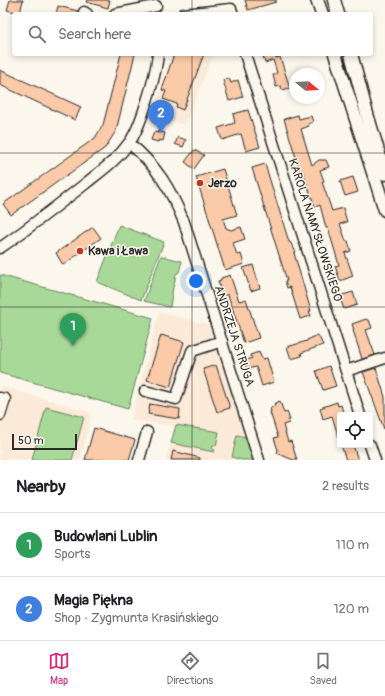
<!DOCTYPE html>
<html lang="en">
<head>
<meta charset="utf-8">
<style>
  body { margin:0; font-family:Pangolin,sans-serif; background:#f6f6f6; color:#202124 }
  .controls { position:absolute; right:12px; bottom:12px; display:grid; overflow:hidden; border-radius:4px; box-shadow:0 2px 6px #0003 }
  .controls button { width:36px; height:36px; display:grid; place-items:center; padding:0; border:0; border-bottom:1px solid #e0e0e0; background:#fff; color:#202124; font:20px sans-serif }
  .compass { position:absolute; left:289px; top:68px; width:36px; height:36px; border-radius:50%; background:#fff; box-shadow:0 2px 6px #0003; rotate:108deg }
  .scale { position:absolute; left:12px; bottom:10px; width:65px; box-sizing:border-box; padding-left:4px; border:2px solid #2b2b2b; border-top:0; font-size:11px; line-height:14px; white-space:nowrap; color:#2b2b2b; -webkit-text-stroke:3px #fbf7ec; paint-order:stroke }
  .you { position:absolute; left:196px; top:281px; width:14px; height:14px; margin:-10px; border:3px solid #fff; border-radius:50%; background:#1a73e8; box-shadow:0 0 0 6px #1a73e833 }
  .badge { display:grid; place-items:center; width:26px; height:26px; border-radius:50%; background:#db2777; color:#fff; font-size:13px; font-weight:700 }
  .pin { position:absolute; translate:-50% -33px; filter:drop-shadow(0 1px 2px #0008) }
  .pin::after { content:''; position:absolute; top:21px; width:14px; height:12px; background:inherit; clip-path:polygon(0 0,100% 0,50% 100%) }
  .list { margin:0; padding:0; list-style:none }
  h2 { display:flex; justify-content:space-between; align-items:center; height:52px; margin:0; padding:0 16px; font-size:17px }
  h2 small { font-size:13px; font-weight:400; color:#757577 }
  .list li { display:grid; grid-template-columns:26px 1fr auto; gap:12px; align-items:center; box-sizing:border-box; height:64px; padding:0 16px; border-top:1px solid #e0e0e0 }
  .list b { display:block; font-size:15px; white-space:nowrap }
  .list p { margin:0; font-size:13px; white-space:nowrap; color:#757577 }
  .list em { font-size:13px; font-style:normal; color:#757577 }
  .icon { flex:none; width:22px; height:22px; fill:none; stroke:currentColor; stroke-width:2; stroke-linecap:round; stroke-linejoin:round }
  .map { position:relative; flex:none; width:385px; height:460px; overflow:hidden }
  .search { position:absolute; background:#fff; box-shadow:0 2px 6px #0003; left:12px; right:12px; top:12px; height:44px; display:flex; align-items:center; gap:10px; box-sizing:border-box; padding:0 14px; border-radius:4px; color:#757577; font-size:15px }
  .sheet { height:180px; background:#fff }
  nav { display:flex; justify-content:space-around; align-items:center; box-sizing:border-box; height:56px; border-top:1px solid #e0e0e0; background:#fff; font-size:11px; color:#757577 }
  nav a { display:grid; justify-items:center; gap:2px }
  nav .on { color:#db2777 }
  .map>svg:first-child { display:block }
</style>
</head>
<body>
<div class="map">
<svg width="385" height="460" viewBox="0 0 385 460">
  <rect width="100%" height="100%" fill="#fbf7ec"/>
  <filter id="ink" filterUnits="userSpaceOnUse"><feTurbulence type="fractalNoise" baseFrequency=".025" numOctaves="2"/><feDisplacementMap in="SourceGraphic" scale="8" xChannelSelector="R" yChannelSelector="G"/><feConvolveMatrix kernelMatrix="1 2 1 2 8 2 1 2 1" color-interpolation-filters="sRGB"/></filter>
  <g filter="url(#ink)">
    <path fill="#fbead8" d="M172 54H214L185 125 152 116Z
      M159 312 210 325 253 460H166L175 426 131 420Z
      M0 386 92 413 80 460H0Z"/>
    <path fill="#a9d999" stroke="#6a8262" d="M119 225 164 242 141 300 97 282Z
      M161 256 182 261 179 272 176 274 174 285 173 287 170 307 144 301Z
      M0 275 153 318 128 409 0 373Z
      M46 407 84 417 72 460H32Z
      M176 425 219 432 216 446 213 445 212 449 215 450 214 452 171 443Z
      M237 435 246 437 253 460H242L232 457Z"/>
    <path fill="#facaa9" stroke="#2b2b2b" d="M10 0H23L20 13 7 10Z
      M87 0H110L108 8 86 2Z
      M245 0H276V2L248 10Z
      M58 6 78 11V14H56Z
      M121 54H135L116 131 105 148 11 215 3 204 95 138 103 125Z
      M174 54H204L183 110 176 107 177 104 163 99 166 91 162 90Z
      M262 54H275L276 58 280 57 290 88 282 90 281 86 276 87 273 75 277 73 273 60 265 63Z
      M0 70 81 107 75 120 0 85Z
      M229 78 231 83 238 80 243 97 229 101 223 80Z
      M248 110 260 147 246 151 241 134 222 140 218 128 235 123 233 114Z
      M298 115 299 119 311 116 313 122 308 124 309 126 301 129 312 165 319 160H326L329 167 320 170 324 181 322 182 327 196 332 211 343 208 347 222 340 224 346 241H348L351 251 345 253 353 276 340 281 335 266 339 265 328 228H326L320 205 315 207 302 170 300 171 284 119Z
      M158 131 165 133 163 141 159 140 158 142 151 140 154 132 158 133Z
      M178 137 186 140 183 147 175 144Z
      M194 150 204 155 194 169 185 162Z
      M265 164 289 242H290L296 252 294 253 311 311H309L311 316 300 319 290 287 287 288 285 281H287L252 168Z
      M223 169 237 215 223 219 226 228 231 230 241 227 245 239 233 243 237 255 241 254 244 264 225 270 196 177Z
      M353 177 358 192 345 196 340 181Z
      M93 227 101 238 63 265 56 253Z
      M253 265 260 288 251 291 243 268Z
      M230 275 239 301 246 299 259 338 244 343 228 295H222L218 281 221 280V278Z
      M353 292 357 305 344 309 339 296Z
      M366 319 367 320H369L372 328 366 330 375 355 362 359 353 330H354L352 324Z
      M161 335 184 342 170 387 147 380Z
      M318 335 323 345 301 353 302 356 291 359 287 347 307 341V340Z
      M259 352 262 359 267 358 274 382 262 386 256 367 247 369 244 361 252 358 250 355Z
      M216 365 230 408 217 412 203 369Z
      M329 366 336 386 323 390 316 371Z
      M376 368 385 397V429H384L363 372Z
      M280 401 284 413 287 412 290 420H288L289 423 283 425 288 442 291 441 297 460H293L277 453 278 450 274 438 278 437 270 412H271L270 408 275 406 274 404Z
      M337 402 338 406 341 405 343 412 340 414V436H338L332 416 323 419 320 408Z
      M150 404 180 409 179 419 148 414Z
      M94 428 135 440 129 460H85Z
      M341 445H353L358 460H346Z
      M173 451 200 458V460H171Z"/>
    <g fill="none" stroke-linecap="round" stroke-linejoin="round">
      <g stroke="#2b2b2b" stroke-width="13">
        <path id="minor" d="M84 12 87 14
          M115 14 156 6
          M183 14 231 9 233 14
          M245 54 360 415
          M129 143C157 166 170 188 184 222L259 460
          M0 248C29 228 57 206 85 184 101 171 117 160 129 143 141 127 156 75 158 54
          M346 371 385 358
          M145 391 176 399 192 351 222 341
          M0 398 5 399 0 415
          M370 445 375 460
          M139 460 147 432"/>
      </g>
      <g stroke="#2b2b2b" stroke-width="15">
        <path id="major" d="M317 0 322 14
          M334 0 338 14
          M335 54 385 210
          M351 54 367 114 385 174"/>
      </g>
      <use href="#minor" stroke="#fbf7ec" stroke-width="10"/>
      <use href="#major" stroke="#fbf7ec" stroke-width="12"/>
    </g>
  </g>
  <path fill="none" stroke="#2b2b2b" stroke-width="1" stroke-opacity="0.55" d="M192 0V14M192 54V460M0 153H385M0 307H385"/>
  <g fill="#c8321e" stroke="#fbf7ec" stroke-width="1.5">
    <circle cx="200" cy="183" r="4"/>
    <circle cx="80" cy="251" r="4"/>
  </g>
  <g text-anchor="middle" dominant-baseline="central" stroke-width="3" stroke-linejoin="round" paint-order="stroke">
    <g font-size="12" font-weight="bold" fill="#2b2b2b" stroke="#fbf7ec" text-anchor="start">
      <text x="208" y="183">Jerzo</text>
      <text x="88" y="251">Kawa i Ława</text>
    </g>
    <g font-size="12" fill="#2b2b2b" stroke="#fbf7ec">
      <text transform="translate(315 230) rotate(72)">KAROLA NAMYSŁOWSKIEGO</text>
      <text transform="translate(234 336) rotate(72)">ANDRZEJA STRUGA</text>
    </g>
  </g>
</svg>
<div class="controls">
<button><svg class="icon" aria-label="locate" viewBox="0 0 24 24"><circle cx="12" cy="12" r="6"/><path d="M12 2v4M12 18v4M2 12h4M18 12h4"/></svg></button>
</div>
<svg class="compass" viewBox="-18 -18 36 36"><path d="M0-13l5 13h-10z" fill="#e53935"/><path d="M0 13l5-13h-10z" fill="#757577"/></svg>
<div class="scale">50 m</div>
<div class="you"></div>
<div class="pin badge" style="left:73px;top:346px;background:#2e9e5b">1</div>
<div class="pin badge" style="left:161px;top:133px;background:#3f7fe0">2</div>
<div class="search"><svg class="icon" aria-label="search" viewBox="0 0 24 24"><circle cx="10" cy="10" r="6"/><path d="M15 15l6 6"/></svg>Search here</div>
</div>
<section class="sheet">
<h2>Nearby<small>2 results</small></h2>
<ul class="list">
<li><span class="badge" style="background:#2e9e5b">1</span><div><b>Budowlani Lublin</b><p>Sports</p></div><em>110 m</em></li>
<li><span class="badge" style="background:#3f7fe0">2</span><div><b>Magia Piękna</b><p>Shop · Zygmunta Krasińskiego</p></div><em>120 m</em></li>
</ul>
</section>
<nav>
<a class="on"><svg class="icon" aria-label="map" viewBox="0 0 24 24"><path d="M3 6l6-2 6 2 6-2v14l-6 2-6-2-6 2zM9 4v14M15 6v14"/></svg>Map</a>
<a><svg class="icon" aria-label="directions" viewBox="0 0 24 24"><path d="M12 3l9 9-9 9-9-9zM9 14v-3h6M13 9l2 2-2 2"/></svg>Directions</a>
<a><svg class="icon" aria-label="saved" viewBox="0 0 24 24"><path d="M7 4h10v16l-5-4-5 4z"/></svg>Saved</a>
</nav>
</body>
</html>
